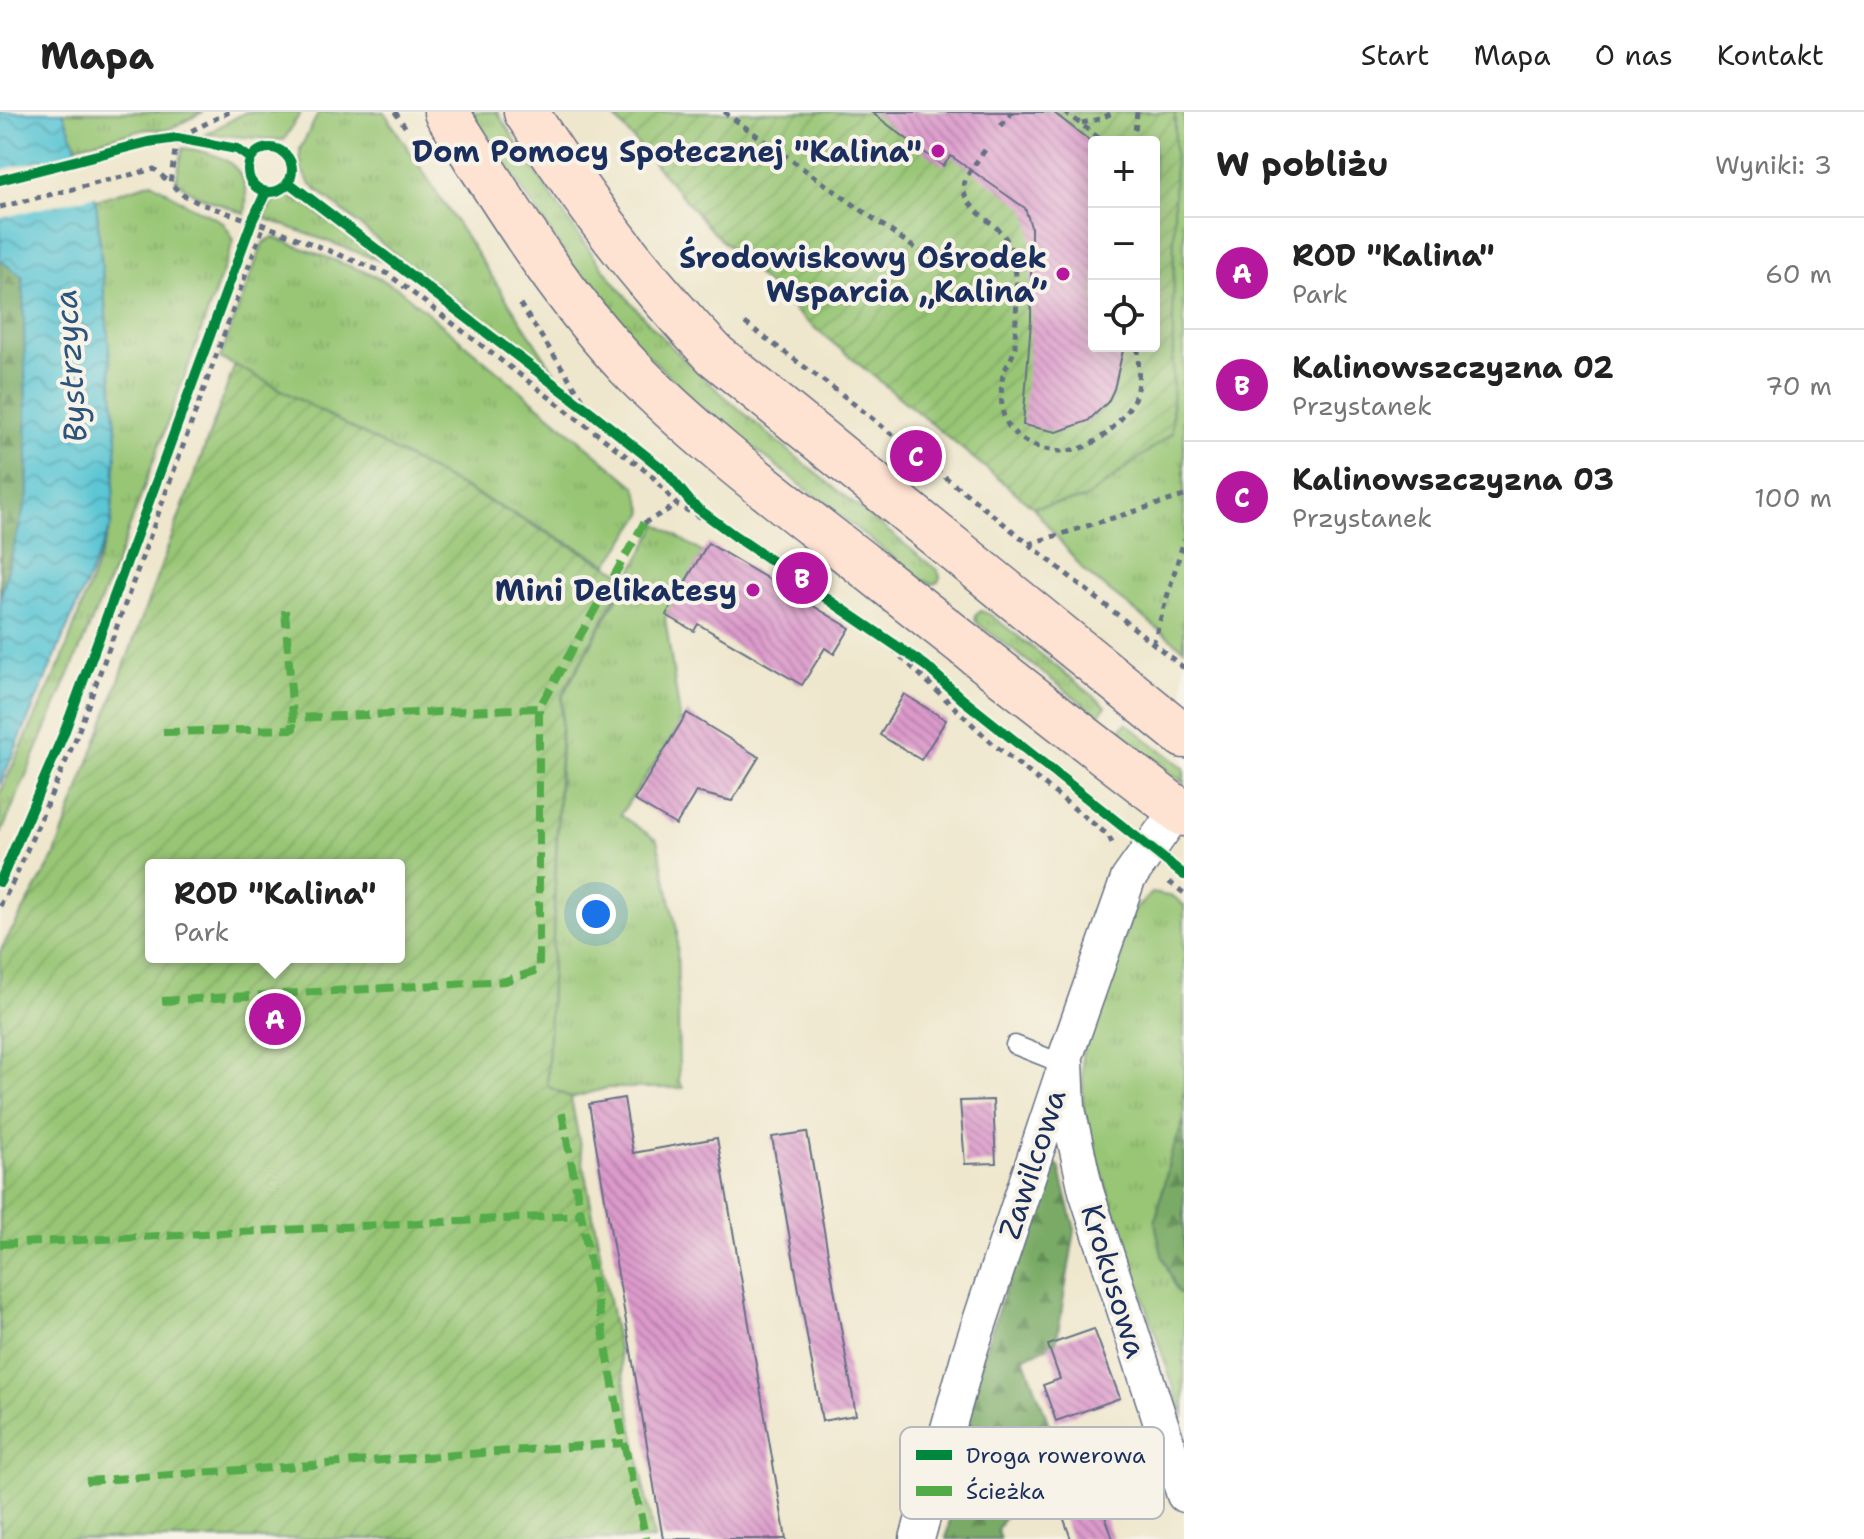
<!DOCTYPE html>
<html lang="pl">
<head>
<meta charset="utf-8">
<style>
  body { margin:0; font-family:"Shantell Sans",sans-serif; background:#f6f6f6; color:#222 }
  .controls { position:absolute; right:24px; top:24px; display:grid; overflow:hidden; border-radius:8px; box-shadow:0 4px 20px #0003 }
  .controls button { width:72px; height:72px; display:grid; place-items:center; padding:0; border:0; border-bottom:2px solid #e0e0e0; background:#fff; color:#222; font:40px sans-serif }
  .you { position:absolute; left:596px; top:802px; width:28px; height:28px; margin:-20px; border:6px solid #fff; border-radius:50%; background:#1a73e8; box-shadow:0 0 0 12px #1a73e833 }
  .badge { display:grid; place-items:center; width:52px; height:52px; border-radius:50%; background:#b5179e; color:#fff; font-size:26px; font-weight:700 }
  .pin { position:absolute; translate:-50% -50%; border:4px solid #fff; box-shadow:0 2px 8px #0006 }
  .popup { position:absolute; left:145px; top:747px; width:260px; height:104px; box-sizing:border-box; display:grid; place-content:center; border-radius:8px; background:#fff; filter:drop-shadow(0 2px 6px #0005); font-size:26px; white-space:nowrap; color:#767676 }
  .popup b { font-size:30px; color:#222 }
  .popup::after { content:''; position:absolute; left:50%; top:100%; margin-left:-16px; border:16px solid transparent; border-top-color:#fff }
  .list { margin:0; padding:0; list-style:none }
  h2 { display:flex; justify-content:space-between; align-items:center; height:104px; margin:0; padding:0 32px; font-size:34px }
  h2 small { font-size:26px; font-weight:400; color:#767676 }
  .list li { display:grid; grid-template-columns:52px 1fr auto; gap:24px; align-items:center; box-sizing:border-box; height:112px; padding:0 32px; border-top:2px solid #e0e0e0 }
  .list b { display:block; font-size:30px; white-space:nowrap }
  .list p { margin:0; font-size:26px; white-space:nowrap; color:#767676 }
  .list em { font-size:26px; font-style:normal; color:#767676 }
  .icon { flex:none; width:44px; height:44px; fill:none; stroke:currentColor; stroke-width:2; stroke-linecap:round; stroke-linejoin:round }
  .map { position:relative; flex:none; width:1184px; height:1427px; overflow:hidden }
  header { display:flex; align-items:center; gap:48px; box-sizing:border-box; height:112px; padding:0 40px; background:#fff; border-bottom:2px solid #e0e0e0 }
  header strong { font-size:38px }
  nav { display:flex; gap:44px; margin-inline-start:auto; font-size:28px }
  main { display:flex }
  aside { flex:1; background:#fff }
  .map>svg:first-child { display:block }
</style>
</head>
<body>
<header>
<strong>Mapa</strong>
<nav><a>Start</a><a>Mapa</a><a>O nas</a><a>Kontakt</a></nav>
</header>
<main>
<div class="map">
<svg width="1184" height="1427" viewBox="0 0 1184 1427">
  <defs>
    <pattern id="grass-tufts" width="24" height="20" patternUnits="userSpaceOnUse" patternTransform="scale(2)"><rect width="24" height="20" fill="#98c674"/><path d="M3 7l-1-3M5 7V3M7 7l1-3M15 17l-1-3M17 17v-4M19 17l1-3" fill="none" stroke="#82aa67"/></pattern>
    <pattern id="forest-firs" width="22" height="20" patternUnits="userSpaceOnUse" patternTransform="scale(2)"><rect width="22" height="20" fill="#7aab66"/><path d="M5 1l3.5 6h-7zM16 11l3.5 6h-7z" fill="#638c57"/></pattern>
    <pattern id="garden-furrows" width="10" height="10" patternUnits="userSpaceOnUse" patternTransform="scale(2)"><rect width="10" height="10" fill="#98c674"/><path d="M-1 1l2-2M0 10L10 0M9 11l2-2" fill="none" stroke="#82aa67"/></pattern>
    <pattern id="water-waves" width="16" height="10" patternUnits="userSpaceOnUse" patternTransform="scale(2)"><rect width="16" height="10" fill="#5bc6d4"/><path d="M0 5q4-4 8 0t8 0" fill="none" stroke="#4aa1af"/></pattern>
    <pattern id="building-back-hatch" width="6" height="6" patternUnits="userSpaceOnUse" patternTransform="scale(2)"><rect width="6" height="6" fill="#dc9acb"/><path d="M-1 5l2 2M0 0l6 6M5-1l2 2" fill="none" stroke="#b27ea8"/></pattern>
  </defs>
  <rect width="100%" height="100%" fill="#f7f3e8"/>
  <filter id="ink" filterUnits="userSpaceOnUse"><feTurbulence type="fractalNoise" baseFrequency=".0125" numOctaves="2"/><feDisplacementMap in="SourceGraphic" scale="16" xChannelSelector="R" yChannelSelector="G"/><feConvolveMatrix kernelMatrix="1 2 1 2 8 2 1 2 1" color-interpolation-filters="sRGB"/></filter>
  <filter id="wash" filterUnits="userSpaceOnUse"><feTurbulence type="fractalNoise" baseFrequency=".006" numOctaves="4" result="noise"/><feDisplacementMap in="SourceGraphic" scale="32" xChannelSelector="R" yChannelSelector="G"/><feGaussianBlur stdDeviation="1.8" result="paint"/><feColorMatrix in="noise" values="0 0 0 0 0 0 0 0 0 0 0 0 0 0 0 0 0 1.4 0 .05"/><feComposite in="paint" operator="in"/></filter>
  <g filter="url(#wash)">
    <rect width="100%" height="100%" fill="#efe7cd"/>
    <path fill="url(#grass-tufts)" stroke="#5a7a69" stroke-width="2" d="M0 0H203L167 18 147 17 0 52Z
      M246 0H301L284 28 206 22Z
      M319 0H384L555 261 401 147 310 72 300 55V37Z
      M471 0H497C552 87 609 176 685 248 764 323 853 390 938 459L940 465 938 470 933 472 922 468 695 290 633 228 576 159Z
      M1175 0H1184V537L1085 460 1033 395 1085 387 1172 321Z
      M183 36C223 41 253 54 245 102L194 82 176 68Z
      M152 70 188 93 223 110 234 128 115 455 0 724V681L62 548 111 414 117 327 96 88Z
      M290 85 307 93 381 149 264 106 274 88Z
      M273 125 373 163 398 176 636 375 644 400 608 452 220 246 263 131Z
      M658 412 703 441 665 506 681 612 620 703 657 728 677 818 679 969 683 976H607L571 986 547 974 563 583Z
      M981 499 991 503 1106 594 1098 603 976 510 975 504Z
      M1126 611 1184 656V671L1118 620Z
      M1152 781 1174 785 1184 793V1306L1103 1066 1083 996 1082 942 1134 798Z"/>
    <path fill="url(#forest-firs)" stroke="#4a6d62" stroke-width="2" d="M0 148 23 165 28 383 0 487Z
      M1184 1008V1185L1177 1179 1162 1143 1155 1111 1171 1042Z
      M1048 1050 1059 1055 1075 1118 1056 1232 1024 1245 1053 1323 997 1418 1000 1427H946L977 1261Z"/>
    <path fill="url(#garden-furrows)" stroke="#5a7a69" stroke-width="2" fill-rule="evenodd" d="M610 0H1175L1172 321 1085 387 1033 395 799 203 712 119ZM1094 30H1154V234H1094Z
      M235 253 627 464 562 583 547 974 571 986 654 1427H0V839L54 745ZM151 753H399V845H151Z"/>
    <path fill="url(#water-waves)" stroke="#3b7a99" stroke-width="2" d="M0 0H63L96 88 117 327 111 414 0 673V487L28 382 23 165 0 148Z"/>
    <path fill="#efe7cd" d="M84 38 98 83 0 106V58Z"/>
    <g id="blocks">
      <path fill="url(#building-back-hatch)" d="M871 0H1053L1094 32V234H1124L1114 277 1108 290 1088 309 1057 320 1023 313 1031 209V115L1025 96 951 44 943 54Z
        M708 431 850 516 834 542 825 536 802 573 698 512 694 519 666 503Z
        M904 582 946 608 921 648 880 623Z
        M687 601 759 645 732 689 696 680 676 713 634 688Z
        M624 986 633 1041 717 1026 786 1427H663L589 992Z
        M993 988 996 1051 965 1052 960 989Z
        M807 1020 856 1303 822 1309 772 1025Z
        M1094 1217 1120 1286 1056 1309 1043 1273 1060 1267 1048 1233Z
        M1092 1366 1113 1427H1071L1054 1379Z"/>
    </g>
  </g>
  <g filter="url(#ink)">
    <use href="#blocks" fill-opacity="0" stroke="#656f85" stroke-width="2"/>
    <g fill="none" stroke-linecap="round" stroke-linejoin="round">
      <g stroke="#656f85" stroke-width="21">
        <path id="lane" d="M1015 933 1063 952"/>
      </g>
      <g stroke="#656f85" stroke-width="37">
        <path id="street" d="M1178 697 1128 767 1063 952 1066 950 1068 997 1086 1079 1184 1383
          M917 1427 969 1242 1061 966"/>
      </g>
      <g stroke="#656f85" stroke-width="47">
        <path id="secondary" d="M446 0C502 87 557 179 629 255 701 329 784 390 864 453 970 537 1076 621 1184 702
          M526 0C582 88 643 168 715 243L1184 624"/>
      </g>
      <path stroke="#656f85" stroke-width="5" stroke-dasharray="6 6" stroke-linecap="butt" d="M229 0 177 26 170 71 183 83 201 92 264 113 388 162 651 363 677 393 735 424
        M395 0 408 19
        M724 0 923 142
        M1065 0 1104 30
        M1082 11 1100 7 1114 0
        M1001 14 1012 0
        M1134 30 1137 0
        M985 38C957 76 954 81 992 112 998 117 1005 123 1008 131 1022 161 1015 202 1015 235 1013 246 1006 253 1003 263 1001 272 1001 285 1002 294 1004 331 1054 347 1084 335 1104 327 1123 308 1133 289 1141 273 1138 251 1138 234
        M0 95 154 57 169 70
        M520 192 592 301
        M745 211 844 284 1184 556
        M644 411 677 393
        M1029 432 1184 384
        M875 520 993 632 1109 724 1112 731
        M1153 532 1184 428
        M1169 770 1184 781
        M0 794 12 772 76 626 264 113"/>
      <use href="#lane" stroke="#fff" stroke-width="18"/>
      <use href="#street" stroke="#fff" stroke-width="34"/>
      <use href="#secondary" stroke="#fee3d2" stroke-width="44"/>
      <path stroke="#52ab49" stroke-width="8" stroke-dasharray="16 8" stroke-linecap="butt" d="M285 498 293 606 539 596
        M163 620 293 617V606
        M162 889 505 869 539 858V596L644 411
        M562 1001 624 1331 646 1427
        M0 1132 582 1103
        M86 1369 624 1331"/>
      <g stroke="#f7f3e8" stroke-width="15">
        <path id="cycleway" d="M248 58a22 22 0 1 1 44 0a22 22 0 1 1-44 0Z
          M0 68 148 30 177 26 237 37 251 47
          M288 70 592 301 665 359 693 393 735 424 926 554 962 587 1184 763
          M0 770 64 621 252 109 266 80"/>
      </g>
      <use href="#cycleway" stroke="#00873e" stroke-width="10"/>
    </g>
  </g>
  <g fill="#b5179e" stroke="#f7f3e8" stroke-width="3">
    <circle cx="938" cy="39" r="8"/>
    <circle cx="1063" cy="162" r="8"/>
    <circle cx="753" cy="478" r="8"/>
  </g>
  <g text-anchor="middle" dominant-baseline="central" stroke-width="8" stroke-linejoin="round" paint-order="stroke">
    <g font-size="30" font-weight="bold" fill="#1b2f5e" stroke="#f7f3e8" text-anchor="end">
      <text x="922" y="39">Dom Pomocy Społecznej "Kalina"</text>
      <text x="1047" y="145">Środowiskowy Ośrodek<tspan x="1047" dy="34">Wsparcia „Kalina”</tspan></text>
      <text x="737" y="478">Mini Delikatesy</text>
    </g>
    <g font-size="30" fill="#1b2f5e" stroke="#f7f3e8">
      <text transform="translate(1032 1052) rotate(-72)">Zawilcowa</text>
      <text transform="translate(1114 1169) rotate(73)">Krokusowa</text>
    </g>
    <g font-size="32" font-style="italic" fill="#2b557c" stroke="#f7f3e8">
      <text transform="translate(70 254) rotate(-94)">Bystrzyca</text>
    </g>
  </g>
  <rect x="900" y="1315" width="264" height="92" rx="12" fill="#f7f3e8" stroke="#b5b8bf" stroke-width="2"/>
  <rect x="916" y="1338" width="36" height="10" fill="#00873e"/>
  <rect x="916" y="1374" width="36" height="10" fill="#52ab49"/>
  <g font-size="22" fill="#1b2f5e">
    <text x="966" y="1351">Droga rowerowa</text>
    <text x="966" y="1387">Ścieżka</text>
  </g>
</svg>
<div class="controls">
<button>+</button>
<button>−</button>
<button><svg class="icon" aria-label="locate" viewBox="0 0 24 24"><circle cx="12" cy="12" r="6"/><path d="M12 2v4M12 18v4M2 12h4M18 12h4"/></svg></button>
</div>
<div class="you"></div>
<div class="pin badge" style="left:275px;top:907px">A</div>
<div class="popup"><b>ROD &quot;Kalina&quot;</b>Park</div>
<div class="pin badge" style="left:802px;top:466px">B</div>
<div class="pin badge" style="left:916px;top:344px">C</div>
</div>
<aside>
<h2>W pobliżu<small>Wyniki: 3</small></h2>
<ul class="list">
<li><span class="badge">A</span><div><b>ROD &quot;Kalina&quot;</b><p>Park</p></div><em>60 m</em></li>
<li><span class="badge">B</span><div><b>Kalinowszczyzna 02</b><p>Przystanek</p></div><em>70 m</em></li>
<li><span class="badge">C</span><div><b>Kalinowszczyzna 03</b><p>Przystanek</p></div><em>100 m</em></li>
</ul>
</aside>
</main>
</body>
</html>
